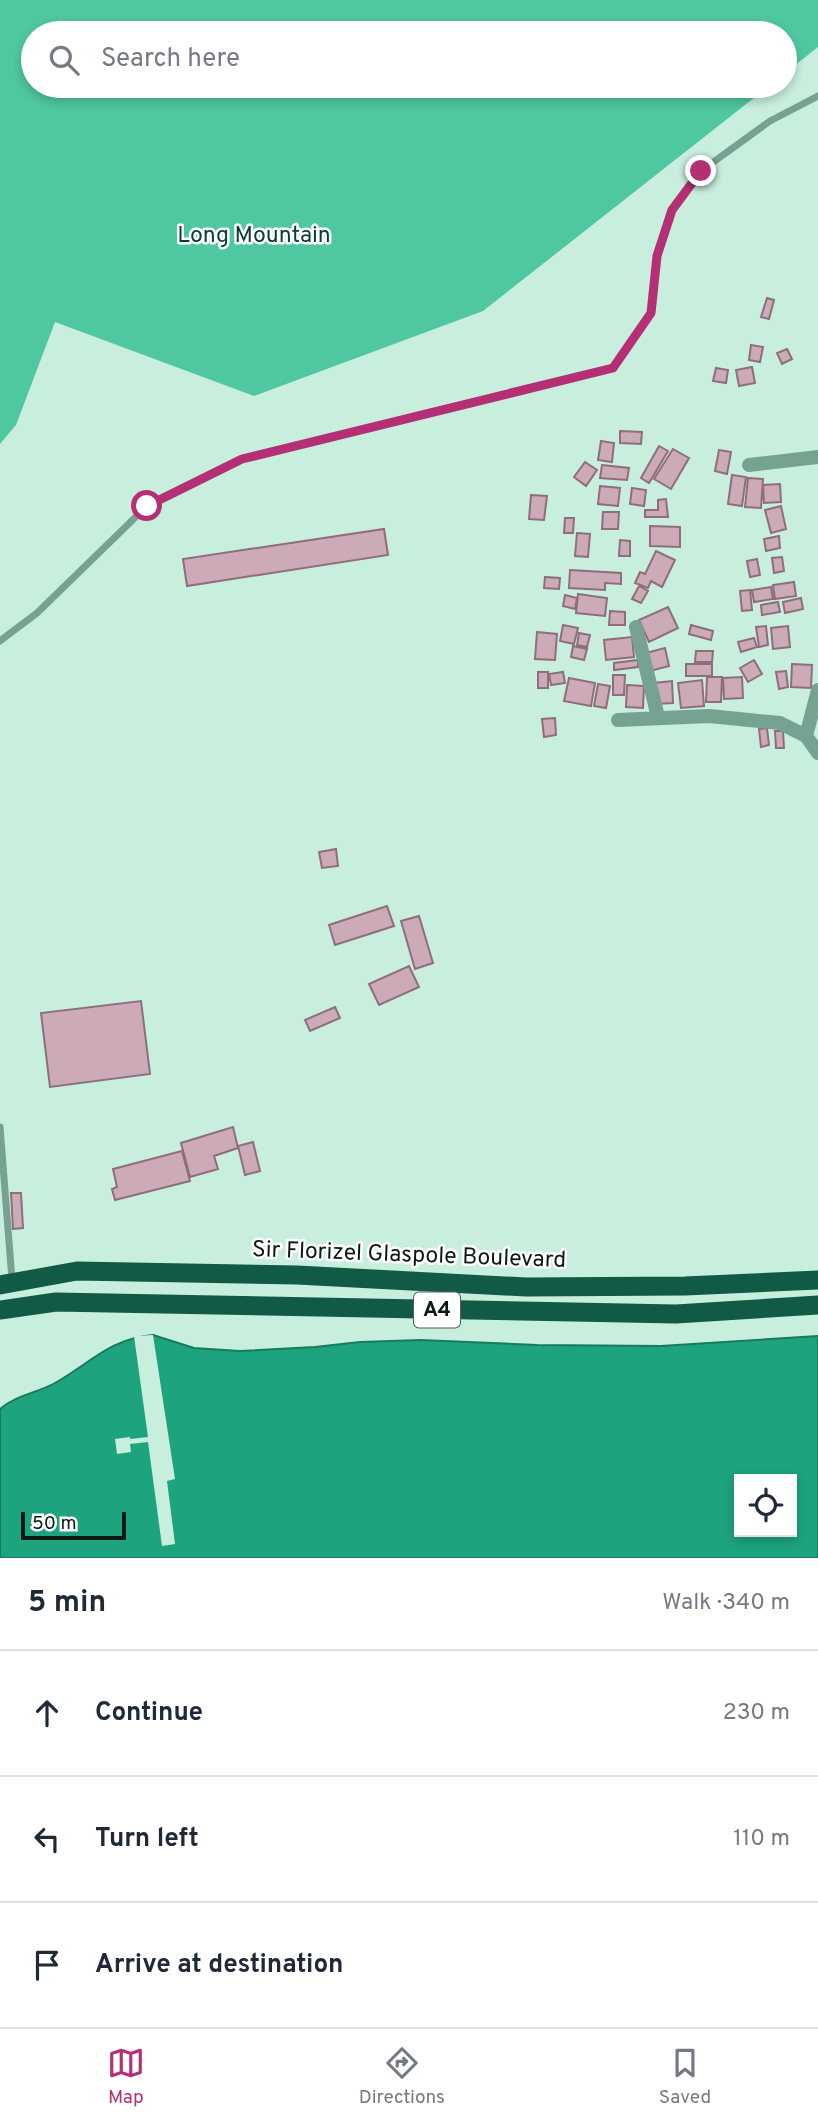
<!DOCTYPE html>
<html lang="en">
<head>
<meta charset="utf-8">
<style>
  body { margin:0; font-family:Overpass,sans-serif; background:#f6f6f7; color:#1f2937 }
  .controls { position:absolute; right:21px; bottom:21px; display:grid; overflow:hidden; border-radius:0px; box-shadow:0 4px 10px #0003 }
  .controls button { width:63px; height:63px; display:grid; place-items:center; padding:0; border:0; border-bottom:2px solid #e0e1e3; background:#fff; color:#1f2937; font:35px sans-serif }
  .scale { position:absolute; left:21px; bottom:18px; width:105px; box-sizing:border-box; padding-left:7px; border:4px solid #0b1914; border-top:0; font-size:19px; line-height:24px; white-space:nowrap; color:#0b1914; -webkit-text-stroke:5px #fff; paint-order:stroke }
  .stop { position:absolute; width:21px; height:21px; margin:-16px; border:5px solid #b52f74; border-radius:50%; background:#fff }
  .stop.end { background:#b52f74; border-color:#fff; box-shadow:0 2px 7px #0008 }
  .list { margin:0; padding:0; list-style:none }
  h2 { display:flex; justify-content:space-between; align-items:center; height:91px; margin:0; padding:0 28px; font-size:30px }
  h2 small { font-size:23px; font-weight:400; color:#747a83 }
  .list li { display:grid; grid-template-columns:46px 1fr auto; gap:21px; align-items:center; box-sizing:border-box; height:126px; padding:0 28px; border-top:2px solid #e0e1e3 }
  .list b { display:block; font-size:26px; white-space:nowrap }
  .list em { font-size:23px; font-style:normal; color:#747a83 }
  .icon { flex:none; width:38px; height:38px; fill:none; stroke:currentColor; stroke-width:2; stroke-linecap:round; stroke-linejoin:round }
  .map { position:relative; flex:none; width:818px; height:1558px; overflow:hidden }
  .search { position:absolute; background:#fff; box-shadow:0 4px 10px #0003; left:21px; right:21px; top:21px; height:77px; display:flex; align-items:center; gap:18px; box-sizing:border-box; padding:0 24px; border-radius:38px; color:#747a83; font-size:26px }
  .sheet { height:469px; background:#fff }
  nav { display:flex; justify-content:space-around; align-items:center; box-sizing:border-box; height:98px; border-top:2px solid #e0e1e3; background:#fff; font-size:19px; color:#747a83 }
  nav a { display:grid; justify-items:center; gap:4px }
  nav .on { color:#b52f74 }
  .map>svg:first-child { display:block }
</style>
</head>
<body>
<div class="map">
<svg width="818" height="1558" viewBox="0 0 818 1558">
  <rect width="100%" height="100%" fill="#c8eede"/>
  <path fill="#4fc7a0" d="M0 0H818V47L785 73V33H33V86H769L483 311 254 396 55 322 16 425 0 444Z"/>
  <path fill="#1da37e" stroke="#187a5e" stroke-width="2" fill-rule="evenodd" d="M153 1335 194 1348 240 1351 315 1347 360 1342 421 1340 537 1345 661 1346 818 1336V1558H0V1409C16 1395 37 1393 55 1383 89 1364 111 1338 153 1335ZM739 1479H792V1532H739Z"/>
  <path fill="#c8eede" d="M153 1335 175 1479 167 1481 175 1544 162 1546 148 1442 130 1444 131 1452 117 1454 115 1439 130 1437V1439L148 1437 134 1336Z"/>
  <path fill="#cdaab7" stroke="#8f6e7b" stroke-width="2" d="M767 298 774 300 769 319 761 317Z
    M751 345 763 347 760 362 749 360Z
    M787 349 792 359 782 364 777 353Z
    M752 367 755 383 739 386 736 370Z
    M716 368 728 370 726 383 713 381Z
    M620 431 642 432 641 444 620 443Z
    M601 441 614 443 612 462 598 460Z
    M659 446 668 451 649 483 641 478Z
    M673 449 689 458 671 489 654 479Z
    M719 450 731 452 727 474 715 471Z
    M585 462 597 470 586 486 574 477Z
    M602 465 629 468 627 480 600 478Z
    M732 475 746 477 742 506 728 504Z
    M748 478 763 479 761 508 745 507Z
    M780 484 781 502 764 503 763 485Z
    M600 486 620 488 618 506 598 504Z
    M632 488 646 490 644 506 630 504Z
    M531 495 547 496 544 520 529 519Z
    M666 499 668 517H645V510H658V500Z
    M781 506 786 529 771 533 765 510Z
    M603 512H619L618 529H602Z
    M565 518H574L573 533H564Z
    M650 526 680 527V547L650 546Z
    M384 529 388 555 187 586 183 559Z
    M577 533 590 534 588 557 575 556Z
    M779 536 780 548 766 551 764 539Z
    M620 540 630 541V556H619Z
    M656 551 675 560 662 587 651 581 648 588 635 583 640 572 645 574Z
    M782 557 784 571 774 573 772 558Z
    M757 559 760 575 750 577 747 561Z
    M570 570 621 573V584L605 583V590L569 588Z
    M545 577 560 578 559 589 544 588Z
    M794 582 796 596 775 599 773 585Z
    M639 586 648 591 641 603 632 599Z
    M771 587 773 599 754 602 752 590Z
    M750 590 752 610 742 611 740 591Z
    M578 594 607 598 605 616 576 613Z
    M565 595 577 598 575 609 563 606Z
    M801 598 803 609 785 613 783 602Z
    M778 602 780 612 762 615 761 605Z
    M668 607 678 628 649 642 639 620Z
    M610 611 625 612V625H609Z
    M563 625 578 628 574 644 560 641Z
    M691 625 713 631 711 640 689 634Z
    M766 626 768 645 759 647 756 627Z
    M788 626 790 647 773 649 771 628Z
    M537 632 557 634 555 660 535 659Z
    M579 633 590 635 587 647 577 645Z
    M632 637 634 657 606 660 604 640Z
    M754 638 757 647 741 652 738 642Z
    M573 646 587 649 584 660 571 657Z
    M665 648 669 666 650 671 646 653Z
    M696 651H713L712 662H695Z
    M638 660V667L614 670V663Z
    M754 660 762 674 748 682 740 668Z
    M686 664H712V676H686Z
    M792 664 812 665 811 688 791 687Z
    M786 671 788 687 779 689 776 672Z
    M538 672H548V688H538Z
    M563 672 565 683 551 685 549 674Z
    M613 675H625L624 695H613Z
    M707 677H722L721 702H706Z
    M742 677 743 698 724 699 723 678Z
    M569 678 595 683 591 706 564 701Z
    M702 680 704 706 681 708 678 683Z
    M672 681 673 703 656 704 654 683Z
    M598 684 610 686 606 708 594 706Z
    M627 685 644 686 643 708 626 707Z
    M555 718 556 735 544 737 542 719Z
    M767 728 769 745 761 747 759 729Z
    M775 731H783L784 748H776Z
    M336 849 338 866 322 868 319 852Z
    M387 906 394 926 335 945 329 925Z
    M419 916 433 963 415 969 401 921Z
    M409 966 419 987 379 1005 369 984Z
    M141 1001 150 1074 50 1087 41 1013Z
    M335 1007 340 1018 310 1031 305 1020Z
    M233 1127 238 1148 214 1156 218 1169 190 1177 181 1143Z
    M253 1142 260 1171 245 1175 238 1146Z
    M182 1151 190 1181 115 1200 112 1189 117 1187 113 1169Z
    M11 1193H21L23 1228 13 1229Z"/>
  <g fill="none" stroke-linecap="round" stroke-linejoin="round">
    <path stroke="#76a291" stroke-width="7" d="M0 641 37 613 147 506 242 459 613 368 651 312 657 256 672 210 701 171 770 121 818 96
      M0 1127 12 1280"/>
    <path stroke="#76a291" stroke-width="14" d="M749 465 818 457
      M636 627 658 717
      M618 720 709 716 780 723 806 736 818 753
      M806 736 818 690"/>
    <path stroke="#105a46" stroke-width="19" d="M0 1285 77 1271 297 1275 526 1287 685 1286 818 1280
      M0 1310 56 1302 676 1314 818 1305"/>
  </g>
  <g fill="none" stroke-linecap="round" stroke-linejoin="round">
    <path stroke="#b52f74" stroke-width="9" d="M147 506 242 459 613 368 651 313 657 256 672 210 701 171"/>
  </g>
  <g text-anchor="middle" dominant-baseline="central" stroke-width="5" stroke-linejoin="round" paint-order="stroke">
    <rect fill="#fff" stroke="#545e5a" stroke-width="2" x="414" y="1292.5" width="46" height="35" rx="5"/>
    <g font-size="21" font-weight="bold" fill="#0b1914">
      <text x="437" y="1310">A4</text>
    </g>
    <g font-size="23" fill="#073e2e" stroke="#fff">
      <text x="254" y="236">Long Mountain</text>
    </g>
    <g font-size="23" fill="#0b1914" stroke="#fff">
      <text transform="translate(409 1256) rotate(2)">Sir Florizel Glaspole Boulevard</text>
    </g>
  </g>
</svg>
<div class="controls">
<button><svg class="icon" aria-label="locate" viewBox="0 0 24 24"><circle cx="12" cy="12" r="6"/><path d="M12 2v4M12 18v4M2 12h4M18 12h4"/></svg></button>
</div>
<div class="scale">50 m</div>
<div class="stop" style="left:147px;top:506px"></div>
<div class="stop end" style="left:701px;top:171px"></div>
<div class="search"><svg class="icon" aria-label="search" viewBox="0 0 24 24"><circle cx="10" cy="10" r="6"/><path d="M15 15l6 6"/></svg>Search here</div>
</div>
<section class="sheet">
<h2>5 min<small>Walk · 340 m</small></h2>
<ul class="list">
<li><svg class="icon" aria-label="ahead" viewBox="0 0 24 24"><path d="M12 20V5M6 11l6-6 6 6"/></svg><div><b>Continue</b></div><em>230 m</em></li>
<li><svg class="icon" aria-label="left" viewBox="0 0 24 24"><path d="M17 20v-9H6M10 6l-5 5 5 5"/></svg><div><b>Turn left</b></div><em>110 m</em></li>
<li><svg class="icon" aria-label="arrive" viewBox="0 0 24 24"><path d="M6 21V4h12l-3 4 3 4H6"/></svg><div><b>Arrive at destination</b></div></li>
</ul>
</section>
<nav>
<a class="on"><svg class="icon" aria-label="map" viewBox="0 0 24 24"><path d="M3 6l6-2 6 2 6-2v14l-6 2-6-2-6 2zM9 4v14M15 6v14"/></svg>Map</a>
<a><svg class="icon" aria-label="directions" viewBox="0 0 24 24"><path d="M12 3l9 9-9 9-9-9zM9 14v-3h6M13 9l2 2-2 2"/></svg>Directions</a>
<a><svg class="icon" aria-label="saved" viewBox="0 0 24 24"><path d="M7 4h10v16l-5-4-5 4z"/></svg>Saved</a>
</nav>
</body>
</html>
